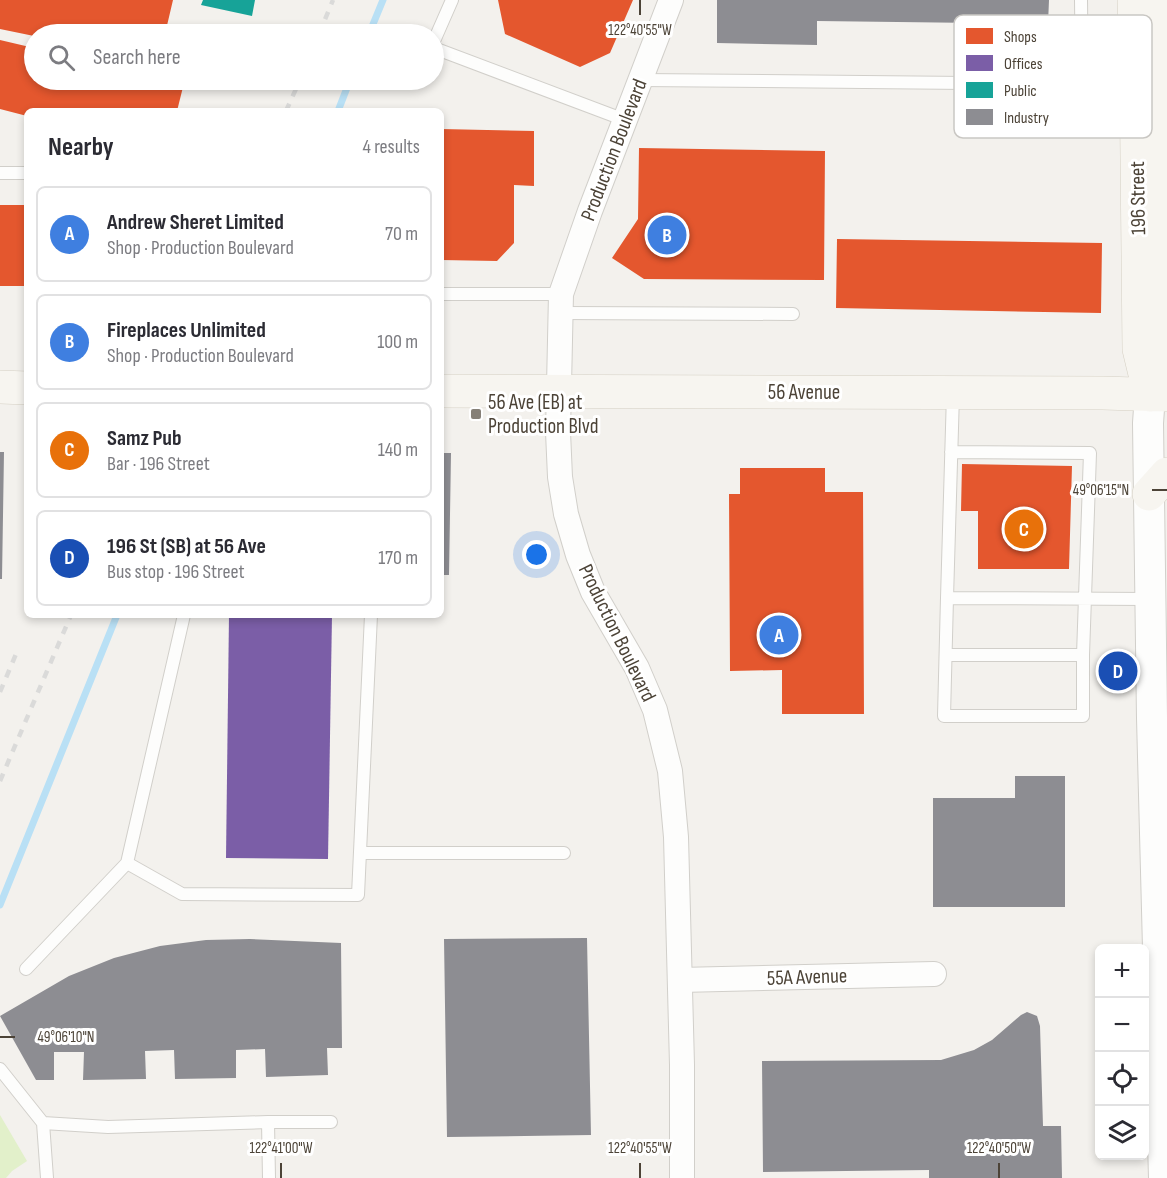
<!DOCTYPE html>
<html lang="en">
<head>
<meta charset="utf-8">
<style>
  body { margin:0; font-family:"Sofia Sans Condensed",sans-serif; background:#f7f7f7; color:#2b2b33 }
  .controls { position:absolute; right:18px; bottom:18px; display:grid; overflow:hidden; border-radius:9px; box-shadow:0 3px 9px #0003 }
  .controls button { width:54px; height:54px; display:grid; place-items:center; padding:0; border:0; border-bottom:2px solid #e1e1e2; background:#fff; color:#2b2b33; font:30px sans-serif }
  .you { position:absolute; left:537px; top:555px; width:21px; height:21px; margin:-15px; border:4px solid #fff; border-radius:50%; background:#1a73e8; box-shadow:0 0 0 9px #1a73e833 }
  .badge { display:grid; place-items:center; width:39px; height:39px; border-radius:50%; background:#db2777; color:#fff; font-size:20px; font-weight:700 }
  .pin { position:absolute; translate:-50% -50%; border:3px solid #fff; box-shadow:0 2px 6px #0006 }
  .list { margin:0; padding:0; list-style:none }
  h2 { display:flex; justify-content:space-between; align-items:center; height:78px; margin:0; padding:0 24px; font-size:26px }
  h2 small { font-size:20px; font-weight:400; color:#7c7c81 }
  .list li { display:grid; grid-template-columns:39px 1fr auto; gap:18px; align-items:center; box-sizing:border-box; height:96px; margin:0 12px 12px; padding:0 12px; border:2px solid #e1e1e2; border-radius:9px }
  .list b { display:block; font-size:22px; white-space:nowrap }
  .list p { margin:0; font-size:20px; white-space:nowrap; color:#7c7c81 }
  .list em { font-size:20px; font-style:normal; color:#7c7c81 }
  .icon { flex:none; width:33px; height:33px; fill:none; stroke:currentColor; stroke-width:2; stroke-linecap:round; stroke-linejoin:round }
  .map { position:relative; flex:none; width:1167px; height:1178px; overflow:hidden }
  .search { position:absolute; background:#fff; box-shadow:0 3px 9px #0003; left:24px; top:24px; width:420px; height:66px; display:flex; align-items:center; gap:15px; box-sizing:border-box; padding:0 21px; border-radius:33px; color:#7c7c81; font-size:22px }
  .panel { position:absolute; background:#fff; box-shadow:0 3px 9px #0003; left:24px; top:108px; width:420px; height:510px; border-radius:9px }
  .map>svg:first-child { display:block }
</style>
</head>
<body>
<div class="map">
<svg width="1167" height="1178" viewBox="0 0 1167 1178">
  <rect width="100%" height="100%" fill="#f3f1ed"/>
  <path fill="#e2f0ca" d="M0 1115 27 1161 12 1171 6 1178H0Z"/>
  <path fill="#e4572e" d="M0 0H173L165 34H34V36L0 29Z
    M498 0H633L610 53 580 67 505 34Z
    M0 40 34 48V80H168L184 83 177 111H27V116L0 109Z
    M441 129 534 131V186L514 185V243L497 261 441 260Z
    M639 148 825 151 824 280 644 279 612 258 638 219Z
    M0 205H27V286H0Z
    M837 239 1102 243 1101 313 836 308Z
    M962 464 1072 466 1069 569H978V511H961Z
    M740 468H825V492H863L864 714H782V670L730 671 729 494H740Z"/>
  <path fill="#7b5ea7" d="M229 615H332L328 859 226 858Z"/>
  <path fill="#17a398" d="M203 0H255L252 16 201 5Z"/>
  <path fill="#8d8d92" d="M717 0H1049L1048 24 817 21V45L717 43Z
    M0 452H4L2 579H0Z
    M441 453H451L449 575H441Z
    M1015 776H1065V907H933V798H1015Z
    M587 938 591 1135 447 1137 444 939Z
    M250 939 341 943 342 1048H327L328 1075 266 1077 265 1049 236 1050V1078L175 1079 174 1050 145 1051 146 1079 83 1080 84 1052H54V1080H36L0 1016 69 976 114 958 160 946 206 940Z
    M1027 1012 1037 1016 1040 1026 1043 1126H1061L1062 1178H929V1170L763 1172 762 1061 941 1060 974 1050 992 1040 1021 1015Z"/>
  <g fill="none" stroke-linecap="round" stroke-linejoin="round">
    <path stroke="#b9e0f5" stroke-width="7" d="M369 34 383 0
      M338 111 350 80
      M0 905 117 615"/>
    <g stroke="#d1cfca" stroke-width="14">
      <path id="service" d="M434 41 452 0
        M434 48 625 120
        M640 80 1082 84 1081 0
        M0 173H27
        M441 294H561
        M561 313 793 314
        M953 394 947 598 1149 599
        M947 598 944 716H1083V655L1090 453 951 452
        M184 615 127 863 182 894 358 895 371 615
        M946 655H1083
        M360 853H564
        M26 969 127 863
        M0 1069 43 1123 108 1127 268 1122 269 1178
        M268 1122H331
        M43 1123 47 1178"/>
    </g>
    <g stroke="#d1cfca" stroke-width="26">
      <path id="minor" d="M671 0 590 211 561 294 558 432 560 477 566 514 578 555 593 592 637 668 655 710 670 771 676 837 682 1065V1178
        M680 980 934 974"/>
    </g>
    <g stroke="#d1cfca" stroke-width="32">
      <path id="tertiary" d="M1150 395 1148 423 1152 718 1164 1178"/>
    </g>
    <g stroke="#d5d0c4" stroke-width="34">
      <path id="secondary" d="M1134 0 1136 61 1139 349 1150 395
        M0 387 27 388
        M441 391 1103 393 1167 395
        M1150 395 1165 349 1163 173 1157 0
        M1149 494 1167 474"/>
    </g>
    <use href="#service" stroke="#fdfdfc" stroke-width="12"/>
    <use href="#minor" stroke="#fdfdfc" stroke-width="24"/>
    <use href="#tertiary" stroke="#fdfdfc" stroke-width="30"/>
    <use href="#secondary" stroke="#f7f5f0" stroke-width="33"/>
    <path stroke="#dadad9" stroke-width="4.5" stroke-dasharray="8 8" stroke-linecap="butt" d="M319 34 333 0
      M286 111 300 80
      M0 692 16 654
      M0 781 71 615"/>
  </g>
  <path fill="none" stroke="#4c4337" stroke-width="2" d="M640 0V15M1152 490H1167M0 1037H15M281 1163V1178M640 1163V1178M999 1163V1178"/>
  <rect fill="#868077" stroke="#fff" stroke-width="2" x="470" y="408" width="12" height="12" rx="3"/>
  <g text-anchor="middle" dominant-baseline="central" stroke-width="6" stroke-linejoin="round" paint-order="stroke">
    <g font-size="21" fill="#4c4337" stroke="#fff">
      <text transform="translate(614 150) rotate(-69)">Production Boulevard</text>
      <text transform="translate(1138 198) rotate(-91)">196 Street</text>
      <text x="804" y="392">56 Avenue</text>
      <text transform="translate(617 633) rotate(64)">Production Boulevard</text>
      <text transform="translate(807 977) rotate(-2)">55A Avenue</text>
    </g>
    <g font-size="21" fill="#4c4337" stroke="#fff" text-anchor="start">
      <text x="488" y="402">56 Ave (EB) at<tspan x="488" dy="24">Production Blvd</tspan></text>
    </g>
  </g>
  <rect x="954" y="15" width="198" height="123" rx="9" fill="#fff" stroke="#c9c7c3" stroke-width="1.5"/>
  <rect x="966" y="28" width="27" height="16" fill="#e4572e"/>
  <rect x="966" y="55" width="27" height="16" fill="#7b5ea7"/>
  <rect x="966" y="82" width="27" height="16" fill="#17a398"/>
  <rect x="966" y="109" width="27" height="16" fill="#8d8d92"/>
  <g font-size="16" fill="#4c4337">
    <text x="1004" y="42">Shops</text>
    <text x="1004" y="69">Offices</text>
    <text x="1004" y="96">Public</text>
    <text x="1004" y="123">Industry</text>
  </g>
  <g font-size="15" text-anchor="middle" fill="#4c4337" stroke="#fff" stroke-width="6" stroke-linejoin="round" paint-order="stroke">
    <text x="640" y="35">122°40'55"W</text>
    <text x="1101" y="495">49°06'15"N</text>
    <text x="66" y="1042">49°06'10"N</text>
    <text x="281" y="1153">122°41'00"W</text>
    <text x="640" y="1153">122°40'55"W</text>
    <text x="999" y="1153">122°40'50"W</text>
  </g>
</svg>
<div class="controls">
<button>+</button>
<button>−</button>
<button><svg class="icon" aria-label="locate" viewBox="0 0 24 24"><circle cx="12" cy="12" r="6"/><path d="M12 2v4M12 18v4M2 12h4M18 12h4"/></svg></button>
<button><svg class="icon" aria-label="layers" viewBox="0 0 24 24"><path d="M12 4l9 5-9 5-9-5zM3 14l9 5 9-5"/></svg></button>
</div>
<div class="you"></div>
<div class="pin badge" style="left:779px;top:635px;background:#3f7fe0">A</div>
<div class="pin badge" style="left:667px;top:235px;background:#3f7fe0">B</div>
<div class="pin badge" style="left:1024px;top:529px;background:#e8710a">C</div>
<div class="pin badge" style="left:1118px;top:671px;background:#1a4fb4">D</div>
<div class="search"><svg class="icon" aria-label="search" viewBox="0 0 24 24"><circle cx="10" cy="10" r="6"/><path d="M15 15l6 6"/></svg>Search here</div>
<section class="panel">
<h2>Nearby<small>4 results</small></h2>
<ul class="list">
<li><span class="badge" style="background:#3f7fe0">A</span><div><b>Andrew Sheret Limited</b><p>Shop · Production Boulevard</p></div><em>70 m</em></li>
<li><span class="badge" style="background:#3f7fe0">B</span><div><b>Fireplaces Unlimited</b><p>Shop · Production Boulevard</p></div><em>100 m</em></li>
<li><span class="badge" style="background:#e8710a">C</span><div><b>Samz Pub</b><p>Bar · 196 Street</p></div><em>140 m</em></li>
<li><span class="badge" style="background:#1a4fb4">D</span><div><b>196 St (SB) at 56 Ave</b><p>Bus stop · 196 Street</p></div><em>170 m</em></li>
</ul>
</section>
</div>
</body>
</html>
